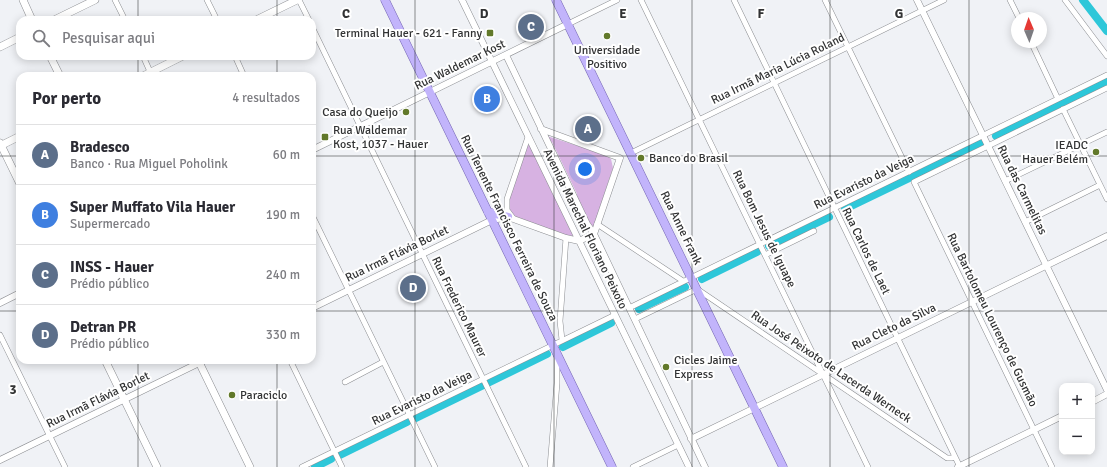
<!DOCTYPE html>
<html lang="pt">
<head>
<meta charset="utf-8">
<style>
  body { margin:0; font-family:Signika,sans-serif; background:#f2f2f3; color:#2b2b33 }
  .controls { position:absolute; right:12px; bottom:12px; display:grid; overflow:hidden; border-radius:8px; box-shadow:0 2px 10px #0003 }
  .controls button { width:36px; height:36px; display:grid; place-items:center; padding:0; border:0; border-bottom:1px solid #e1e1e2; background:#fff; color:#2b2b33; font:20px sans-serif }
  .compass { position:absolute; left:1011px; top:12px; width:36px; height:36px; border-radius:50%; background:#fff; box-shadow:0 2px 10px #0003; rotate:358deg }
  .you { position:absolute; left:585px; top:169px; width:14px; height:14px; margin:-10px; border:3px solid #fff; border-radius:50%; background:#1a73e8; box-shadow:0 0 0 6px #1a73e833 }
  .badge { display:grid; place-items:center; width:26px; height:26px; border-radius:50%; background:#62792a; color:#fff; font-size:13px; font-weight:700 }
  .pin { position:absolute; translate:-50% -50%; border:2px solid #fff; box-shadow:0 1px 4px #0006 }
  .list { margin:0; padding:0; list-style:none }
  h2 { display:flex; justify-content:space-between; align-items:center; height:52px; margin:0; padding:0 16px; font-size:17px }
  h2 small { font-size:13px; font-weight:400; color:#7c7c81 }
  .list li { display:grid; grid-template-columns:26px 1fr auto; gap:12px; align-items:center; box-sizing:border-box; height:60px; padding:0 16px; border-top:1px solid #e1e1e2 }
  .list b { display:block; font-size:15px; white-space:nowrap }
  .list p { margin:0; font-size:13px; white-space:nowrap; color:#7c7c81 }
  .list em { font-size:13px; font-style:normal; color:#7c7c81 }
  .icon { flex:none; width:22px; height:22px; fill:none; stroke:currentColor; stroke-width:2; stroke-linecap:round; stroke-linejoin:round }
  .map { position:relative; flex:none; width:1107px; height:467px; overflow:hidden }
  .search { position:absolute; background:#fff; box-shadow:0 2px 10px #0003; left:16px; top:16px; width:300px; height:44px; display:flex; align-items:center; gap:10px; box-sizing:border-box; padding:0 14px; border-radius:12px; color:#7c7c81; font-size:15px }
  .panel { position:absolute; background:#fff; box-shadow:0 2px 10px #0003; left:16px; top:72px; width:300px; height:292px; border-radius:12px }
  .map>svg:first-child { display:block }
</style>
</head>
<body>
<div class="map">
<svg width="1107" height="467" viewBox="0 0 1107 467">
  <rect width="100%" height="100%" fill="#f0f2f6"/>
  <path fill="#d7b2e2" d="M547 136 606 155 611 159 613 168 594 225 593 227 590 224 576 196 577 194 552 142 549 141Z
    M528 145H530L573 235 572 236 564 235 517 219 509 211 508 202Z"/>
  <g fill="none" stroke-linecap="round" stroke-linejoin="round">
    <path stroke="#2ec7d9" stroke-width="8" d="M1083 0 1107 31
      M996 136 1107 82
      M845 209 980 144
      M769 246 829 217
      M702 279 757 252
      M639 309 685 287
      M563 347 611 323
      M416 418 547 354
      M340 455 407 422
      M315 467 331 459"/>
    <g stroke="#8b8d91" stroke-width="6">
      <path id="minor" d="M115 0 125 20
        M207 0 217 20
        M299 0 309 20
        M641 0 868 467
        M734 0 960 467
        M825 0 909 172
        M1010 0 1019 18
        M1065 0 1107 56
        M568 24 617 0
        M312 27 526 467
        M1031 42 1058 99
        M143 56 152 76
        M235 56 244 76
        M1063 109 1107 199
        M631 153 944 0
        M1005 181 1107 132
        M312 215 435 467
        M513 218 507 210V199L528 137
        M1025 222 1100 185
        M597 224 683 281
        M765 255 814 231
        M629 308 1107 75
        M635 319 697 289 947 458H952L955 457
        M0 335 65 467
        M562 340 560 321 566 238
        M290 360 342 467
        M345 382 383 362
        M302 467 615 315
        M550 467 557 383V357
        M633 467 678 445
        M1052 467 914 182 1107 88"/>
    </g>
    <g stroke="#8b8d91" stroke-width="7">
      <path id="tertiary" d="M462 0 689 467
        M917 0 1107 390
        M506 55 587 224 594 234 705 467
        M541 129 620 158
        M312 150 568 24
        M0 303 20 293
        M312 308 492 220 508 217 566 238 579 241 594 234 620 158
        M1092 402 1107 394
        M691 439 1107 236
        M0 460 205 360
        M958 467 1062 416"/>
    </g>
    <g stroke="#8b8d91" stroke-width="8">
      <path id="secondary" d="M23 0 32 20
        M54 20 95 0
        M256 20 297 0
        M0 47 20 37
        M50 56 60 76
        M143 76 183 56
        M0 143 20 184
        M0 146 20 136
        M105 360 157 467
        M198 360 250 467"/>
    </g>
    <g stroke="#7566b3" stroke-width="9">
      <path id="primary" d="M385 0 612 467
        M556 0 783 467
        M488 212 508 217"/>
    </g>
    <use href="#minor" stroke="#fff" stroke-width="5"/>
    <use href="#tertiary" stroke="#fff" stroke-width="6"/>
    <use href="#secondary" stroke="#fff" stroke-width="7"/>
    <use href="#primary" stroke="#c2b4fb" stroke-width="8"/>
  </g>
  <path fill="none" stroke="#323334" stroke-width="1" stroke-opacity="0.55" d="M138 0V20M277 0V20M415 0V467M554 0V467M692 0V467M830 0V467M969 0V467M138 56V76M277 56V76M0 156H20M312 156H1107M0 311H20M312 311H1107M138 360V467M277 360V467"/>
  <g fill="#62792a" stroke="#fff" stroke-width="1.5">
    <rect x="486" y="29" width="8" height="8" rx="2"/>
    <circle cx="607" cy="36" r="4"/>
    <circle cx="406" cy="112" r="4"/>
    <rect x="321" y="133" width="8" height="8" rx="2"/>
    <circle cx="1096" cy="152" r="4"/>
    <circle cx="641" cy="158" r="4"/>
    <circle cx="666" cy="367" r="4"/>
    <circle cx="232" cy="395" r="4"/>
  </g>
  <g text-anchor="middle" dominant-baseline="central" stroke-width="4" stroke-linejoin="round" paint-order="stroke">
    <g font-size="12" fill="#323334" stroke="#fff" text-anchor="start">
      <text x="482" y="33" text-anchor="end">Terminal Hauer - 621 - Fanny</text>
      <text x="607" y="50" text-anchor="middle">Universidade<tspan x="607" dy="14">Positivo</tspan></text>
      <text x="398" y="112" text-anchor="end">Casa do Queijo</text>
      <text x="333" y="130">Rua Waldemar<tspan x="333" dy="14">Kost, 1037 - Hauer</tspan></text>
      <text x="1088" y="145" text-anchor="end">IEADC<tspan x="1088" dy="14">Hauer Belém</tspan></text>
      <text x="649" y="158">Banco do Brasil</text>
      <text x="674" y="360">Cicles Jaime<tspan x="674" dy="14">Express</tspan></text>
      <text x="240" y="395">Paraciclo</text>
    </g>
    <g font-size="12" fill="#323334" stroke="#fff">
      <text transform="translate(460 65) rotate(-26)">Rua Waldemar Kost</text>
      <text transform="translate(778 69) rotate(-26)">Rua Irmã Maria Lúcia Roland</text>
      <text transform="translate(864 182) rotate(-26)">Rua Evaristo da Veiga</text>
      <text transform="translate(1022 190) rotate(64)">Rua das Carmelitas</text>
      <text transform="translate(509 228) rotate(64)">Rua Tenente Francisco Ferreira de Souza</text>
      <text transform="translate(681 228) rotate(64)">Rua Anne Frank</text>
      <text transform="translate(585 229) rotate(64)">Avenida Marechal Floriano Peixoto</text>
      <text transform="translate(764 229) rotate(64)">Rua Bom Jesus de Iguape</text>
      <text transform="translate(866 251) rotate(64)">Rua Carlos de Laet</text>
      <text transform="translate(397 254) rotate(-26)">Rua Irmã Flávia Borlet</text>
      <text transform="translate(459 307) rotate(64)">Rua Frederico Maurer</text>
      <text transform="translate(992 320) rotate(64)">Rua Bartolomeu Lourenço de Gusmão</text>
      <text transform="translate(894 327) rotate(-26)">Rua Cleto da Silva</text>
      <text transform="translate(831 367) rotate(34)">Rua José Peixoto de Lacerda Werneck</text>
      <text transform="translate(422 398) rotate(-26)">Rua Evaristo da Veiga</text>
      <text transform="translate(98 400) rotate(-26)">Rua Irmã Flávia Borlet</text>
    </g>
  </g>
  <g font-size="13" text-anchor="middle" font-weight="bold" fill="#323334" stroke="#fff" stroke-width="4" stroke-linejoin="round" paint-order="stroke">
    <text x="346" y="18">C</text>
    <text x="484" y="18">D</text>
    <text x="623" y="18">E</text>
    <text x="761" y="18">F</text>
    <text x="899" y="18">G</text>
    <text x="13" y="394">3</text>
  </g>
</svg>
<div class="controls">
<button>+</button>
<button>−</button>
</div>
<svg class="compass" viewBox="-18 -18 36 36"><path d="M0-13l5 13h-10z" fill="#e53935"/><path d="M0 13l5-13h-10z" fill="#7c7c81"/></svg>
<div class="you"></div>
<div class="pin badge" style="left:588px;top:129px;background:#5c6f8a">A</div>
<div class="pin badge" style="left:487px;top:99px;background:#3f7fe0">B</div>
<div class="pin badge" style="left:531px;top:27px;background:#5c6f8a">C</div>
<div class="pin badge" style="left:413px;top:288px;background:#5c6f8a">D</div>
<div class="search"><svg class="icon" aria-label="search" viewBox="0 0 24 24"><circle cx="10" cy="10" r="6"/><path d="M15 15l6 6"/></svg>Pesquisar aqui</div>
<section class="panel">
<h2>Por perto<small>4 resultados</small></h2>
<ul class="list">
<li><span class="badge" style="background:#5c6f8a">A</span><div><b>Bradesco</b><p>Banco · Rua Miguel Poholink</p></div><em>60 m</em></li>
<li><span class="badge" style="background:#3f7fe0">B</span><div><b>Super Muffato Vila Hauer</b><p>Supermercado</p></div><em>190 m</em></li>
<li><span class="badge" style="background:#5c6f8a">C</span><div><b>INSS - Hauer</b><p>Prédio público</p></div><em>240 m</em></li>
<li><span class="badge" style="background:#5c6f8a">D</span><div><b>Detran PR</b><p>Prédio público</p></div><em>330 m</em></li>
</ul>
</section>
</div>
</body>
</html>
